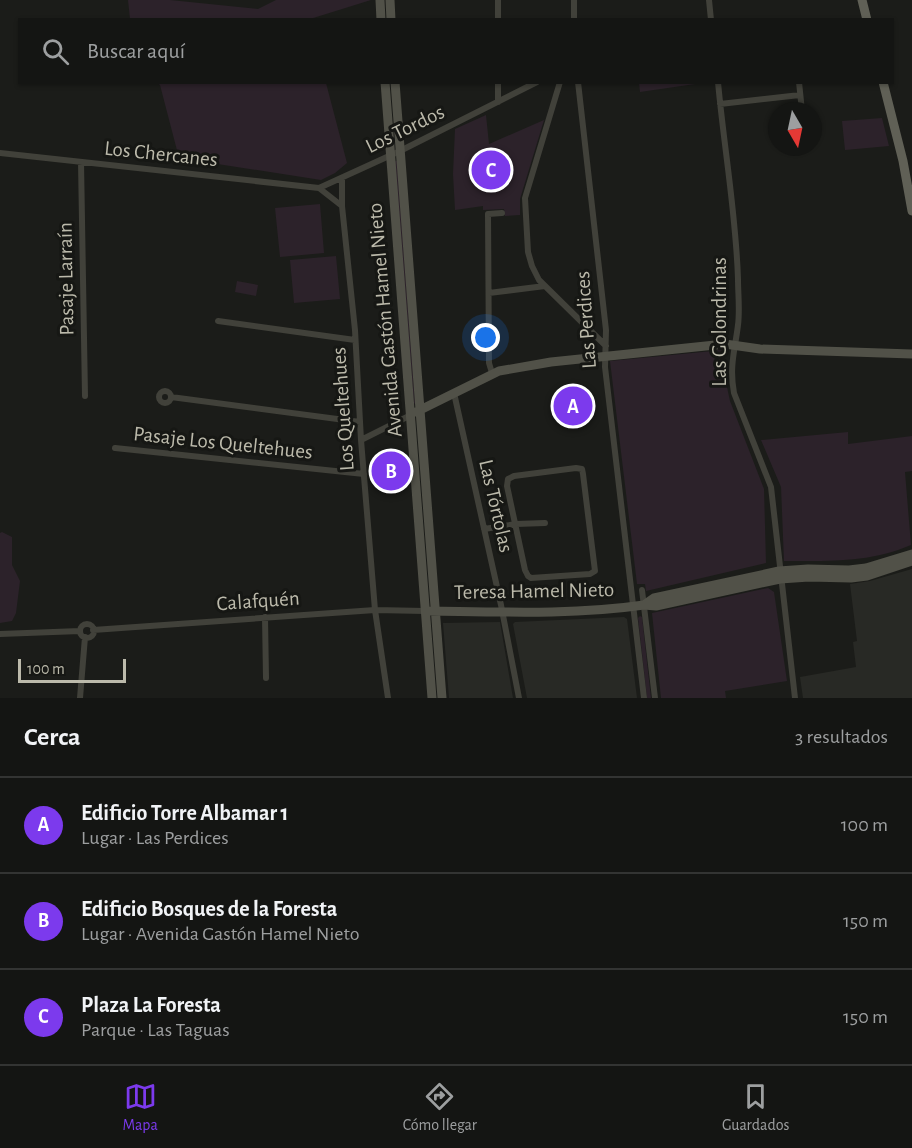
<!DOCTYPE html>
<html lang="es">
<head>
<meta charset="utf-8">
<style>
  body { margin:0; font-family:"Alegreya Sans",sans-serif; background:#1d1e1c; color:#f1f3f6 }
  .compass { position:absolute; left:768px; top:102px; width:54px; height:54px; border-radius:50%; background:#141513; box-shadow:0 2px 4px #0004; rotate:171deg }
  .scale { position:absolute; left:18px; bottom:15px; width:108px; box-sizing:border-box; padding-left:6px; border:3px solid #bcbaab; border-top:0; font-size:16px; line-height:21px; white-space:nowrap; color:#bcbaab; -webkit-text-stroke:4px #161714; paint-order:stroke }
  .you { position:absolute; left:486px; top:338px; width:21px; height:21px; margin:-15px; border:4px solid #fff; border-radius:50%; background:#1a73e8; box-shadow:0 0 0 9px #1a73e833 }
  .badge { display:grid; place-items:center; width:39px; height:39px; border-radius:50%; background:#7c3aed; color:#fff; font-size:20px; font-weight:700 }
  .pin { position:absolute; translate:-50% -50%; border:3px solid #fff; box-shadow:0 2px 6px #0006 }
  .list { margin:0; padding:0; list-style:none }
  h2 { display:flex; justify-content:space-between; align-items:center; height:78px; margin:0; padding:0 24px; font-size:26px }
  h2 small { font-size:20px; font-weight:400; color:#9d9fa0 }
  .list li { display:grid; grid-template-columns:39px 1fr auto; gap:18px; align-items:center; box-sizing:border-box; height:96px; padding:0 24px; border-top:2px solid #333433 }
  .list b { display:block; font-size:22px; white-space:nowrap }
  .list p { margin:0; font-size:20px; white-space:nowrap; color:#9d9fa0 }
  .list em { font-size:20px; font-style:normal; color:#9d9fa0 }
  .icon { flex:none; width:33px; height:33px; fill:none; stroke:currentColor; stroke-width:2; stroke-linecap:round; stroke-linejoin:round }
  .map { position:relative; flex:none; width:912px; height:698px; overflow:hidden }
  .search { position:absolute; background:#141513; box-shadow:0 2px 4px #0004; left:18px; right:18px; top:18px; height:66px; display:flex; align-items:center; gap:15px; box-sizing:border-box; padding:0 21px; border-radius:0px; color:#9d9fa0; font-size:22px }
  .sheet { height:366px; background:#141513 }
  nav { display:flex; justify-content:space-around; align-items:center; box-sizing:border-box; height:84px; border-top:2px solid #333433; background:#141513; font-size:16px; color:#9d9fa0 }
  nav a { display:grid; justify-items:center; gap:3px }
  nav .on { color:#7c3aed }
  .map>svg:first-child { display:block }
</style>
</head>
<body>
<div class="map">
<svg width="912" height="698" viewBox="0 0 912 698">
  <rect width="100%" height="100%" fill="#1b1c19"/>
  <path fill="#282925" d="M912 569V698H803L800 677 856 667 853 642 857 641 850 584 870 581Z
    M624 617 627 619 637 698H527L513 624 515 622Z
    M500 622 513 698H449L443 623Z"/>
  <path fill="#2c222a" d="M128 0H170L258 9 276 0H371L310 19H130Z
    M709 82 640 92 639 83V82Z
    M157 83H326L347 163 335 173 321 180 179 158 160 85Z
    M486 115 489 144 544 120 520 199V215L505 216 504 209 483 210V206L455 210 453 174 455 129Z
    M882 118 889 146 845 150 842 121Z
    M394 161H397L415 403 414 404Z
    M320 204 324 253 280 257 275 208Z
    M336 256 340 299 294 303 290 260Z
    M237 281 258 285 256 296 235 292Z
    M723 350 725 378 730 401 764 489 766 563 646 591 645 584H637L610 361Z
    M848 432V444L912 436V471L905 472 911 545C869 563 828 561 784 561L781 487 761 440Z
    M2 532 12 537V565L20 581 16 613 12 621 0 623V533Z
    M768 588 774 592 787 681 725 691 726 698H661L652 613Z
    M640 616 642 617 651 698H647L638 618Z"/>
  <g fill="none" stroke-linecap="round" stroke-linejoin="round">
    <path stroke="#41413a" stroke-width="6" d="M574 0V20
      M709 0 711 20
      M498 20V0
      M560 82 525 198 528 252 532 266 539 280 606 346
      M578 82 606 330 605 367 644 698
      M718 82C724 148 736 213 738 279 738 294 740 310 738 325 735 350 729 366 734 393L771 487 795 698
      M799 82 802 111
      M498 102V82
      M720 104 800 95
      M0 153 319 188
      M81 162 85 396
      M319 188 342 206 355 330 361 440 375 610 388 698
      M319 188 400 151 537 82
      M342 206V178
      M489 293 545 286
      M218 321 355 340
      M492 373 489 363 488 214 502 213
      M159 397a6 6 0 1 1 12 0a6 6 0 1 1-12 0Z
      M454 393 501 605 519 698
      M171 397 360 422
      M361 440 411 415
      M115 448 364 474
      M576 468 582 469 583 474 595 571 590 574 531 578 528 576 525 570 507 486 508 479 514 476Z
      M484 529 516 524 545 523
      M642 590 655 698
      M265 617 266 678
      M80 631a7 7 0 1 1 14 0a7 7 0 1 1-14 0Z
      M93 630 375 610 425 611
      M0 634 80 631
      M80 698 85 637"/>
    <path stroke="#515148" stroke-width="9" d="M380 0 381 20
      M390 0 391 20
      M385 82 432 698
      M395 82 442 698
      M416 412 499 371 551 362 725 344 760 349 912 354
      M644 605 654 598 779 571 808 569 849 570 866 568 912 554
      M431 611C502 612 574 615 644 605L656 606 780 579 809 577 851 578 867 576 912 561"/>
    <path stroke="#606056" stroke-width="9" d="M862 0 867 20
      M883 82 903 161 912 211"/>
  </g>
  <g text-anchor="middle" dominant-baseline="central" stroke-width="6" stroke-linejoin="round" paint-order="stroke">
    <g font-size="21" fill="#bcbaab" stroke="#161714">
      <text transform="translate(405 129) rotate(-26)">Los Tordos</text>
      <text transform="translate(161 154) rotate(6)">Los Chercanes</text>
      <text transform="translate(66 279) rotate(-91)">Pasaje Larraín</text>
      <text transform="translate(385 320) rotate(-95)">Avenida Gastón Hamel Nieto</text>
      <text transform="translate(586 320) rotate(-94)">Las Perdices</text>
      <text transform="translate(719 322) rotate(-90)">Las Golondrinas</text>
      <text transform="translate(343 409) rotate(-94)">Los Queltehues</text>
      <text transform="translate(223 443) rotate(6)">Pasaje Los Queltehues</text>
      <text transform="translate(496 506) rotate(77)">Las Tórtolas</text>
      <text transform="translate(534 591) rotate(-1)">Teresa Hamel Nieto</text>
      <text transform="translate(258 601) rotate(-4)">Calafquén</text>
    </g>
  </g>
</svg>
<svg class="compass" viewBox="-18 -18 36 36"><path d="M0-13l5 13h-10z" fill="#e53935"/><path d="M0 13l5-13h-10z" fill="#9d9fa0"/></svg>
<div class="scale">100 m</div>
<div class="you"></div>
<div class="pin badge" style="left:573px;top:406px">A</div>
<div class="pin badge" style="left:391px;top:471px">B</div>
<div class="pin badge" style="left:491px;top:170px">C</div>
<div class="search"><svg class="icon" aria-label="search" viewBox="0 0 24 24"><circle cx="10" cy="10" r="6"/><path d="M15 15l6 6"/></svg>Buscar aquí</div>
</div>
<section class="sheet">
<h2>Cerca<small>3 resultados</small></h2>
<ul class="list">
<li><span class="badge">A</span><div><b>Edificio Torre Albamar 1</b><p>Lugar · Las Perdices</p></div><em>100 m</em></li>
<li><span class="badge">B</span><div><b>Edificio Bosques de la Foresta</b><p>Lugar · Avenida Gastón Hamel Nieto</p></div><em>150 m</em></li>
<li><span class="badge">C</span><div><b>Plaza La Foresta</b><p>Parque · Las Taguas</p></div><em>150 m</em></li>
</ul>
</section>
<nav>
<a class="on"><svg class="icon" aria-label="map" viewBox="0 0 24 24"><path d="M3 6l6-2 6 2 6-2v14l-6 2-6-2-6 2zM9 4v14M15 6v14"/></svg>Mapa</a>
<a><svg class="icon" aria-label="directions" viewBox="0 0 24 24"><path d="M12 3l9 9-9 9-9-9zM9 14v-3h6M13 9l2 2-2 2"/></svg>Cómo llegar</a>
<a><svg class="icon" aria-label="saved" viewBox="0 0 24 24"><path d="M7 4h10v16l-5-4-5 4z"/></svg>Guardados</a>
</nav>
</body>
</html>
